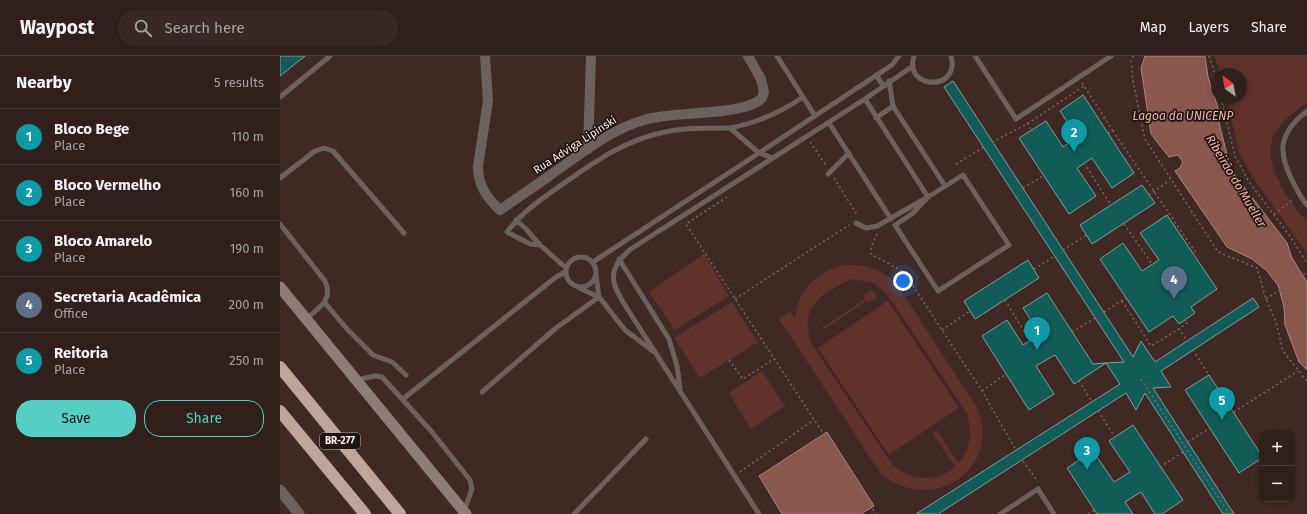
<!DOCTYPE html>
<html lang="en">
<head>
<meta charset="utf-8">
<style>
  body { margin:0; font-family:"Fira Sans",sans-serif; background:#382724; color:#f1f3f6 }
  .controls { position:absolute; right:12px; bottom:12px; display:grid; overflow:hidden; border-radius:8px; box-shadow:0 2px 6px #0003 }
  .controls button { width:36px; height:36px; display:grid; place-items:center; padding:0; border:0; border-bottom:1px solid #4b3d3a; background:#301f1b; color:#f1f3f6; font:20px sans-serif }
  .compass { position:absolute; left:931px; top:12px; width:36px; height:36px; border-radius:50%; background:#301f1b; box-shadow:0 2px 6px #0003; rotate:328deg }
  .you { position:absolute; left:623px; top:225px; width:14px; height:14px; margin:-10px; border:3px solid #fff; border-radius:50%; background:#1a73e8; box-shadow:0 0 0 6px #1a73e833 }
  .badge { display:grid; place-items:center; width:26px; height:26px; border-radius:50%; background:#55cec4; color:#fff; font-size:13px; font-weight:700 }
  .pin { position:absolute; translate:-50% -33px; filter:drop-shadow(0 1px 2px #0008) }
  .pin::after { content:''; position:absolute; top:21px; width:14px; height:12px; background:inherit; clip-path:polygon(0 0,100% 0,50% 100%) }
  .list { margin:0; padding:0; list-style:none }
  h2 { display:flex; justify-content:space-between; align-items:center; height:52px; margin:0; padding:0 16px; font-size:17px }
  h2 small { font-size:13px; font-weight:400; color:#a8a2a3 }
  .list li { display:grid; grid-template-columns:26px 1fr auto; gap:12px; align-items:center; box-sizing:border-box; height:56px; padding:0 16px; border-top:1px solid #4b3d3a }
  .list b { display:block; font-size:15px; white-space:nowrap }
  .list p { margin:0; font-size:13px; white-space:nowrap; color:#a8a2a3 }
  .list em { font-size:13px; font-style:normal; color:#a8a2a3 }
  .actions { display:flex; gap:8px; padding:12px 16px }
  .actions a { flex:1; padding:9px 0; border:1px solid #55cec4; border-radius:16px; text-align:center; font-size:14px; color:#55cec4 }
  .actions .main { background:#55cec4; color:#111 }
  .icon { flex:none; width:22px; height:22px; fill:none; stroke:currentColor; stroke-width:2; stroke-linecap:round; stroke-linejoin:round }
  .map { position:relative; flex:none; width:1027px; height:458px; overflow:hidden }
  header { display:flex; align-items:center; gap:24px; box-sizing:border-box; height:56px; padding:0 20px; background:#301f1b; border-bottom:1px solid #4b3d3a }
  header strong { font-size:19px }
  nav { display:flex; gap:22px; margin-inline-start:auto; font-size:14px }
  .search { width:280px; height:36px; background:#382724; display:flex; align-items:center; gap:10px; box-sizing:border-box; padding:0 14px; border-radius:22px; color:#a8a2a3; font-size:15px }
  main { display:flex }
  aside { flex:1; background:#301f1b }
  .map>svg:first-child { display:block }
</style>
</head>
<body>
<header>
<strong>Waypost</strong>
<div class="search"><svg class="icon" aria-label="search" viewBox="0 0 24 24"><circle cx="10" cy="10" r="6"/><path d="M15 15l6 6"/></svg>Search here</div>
<nav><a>Map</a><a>Layers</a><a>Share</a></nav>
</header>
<main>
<aside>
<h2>Nearby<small>5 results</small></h2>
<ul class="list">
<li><span class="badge" style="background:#0f9aa8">1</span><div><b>Bloco Bege</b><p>Place</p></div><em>110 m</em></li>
<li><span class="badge" style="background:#0f9aa8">2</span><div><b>Bloco Vermelho</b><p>Place</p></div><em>160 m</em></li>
<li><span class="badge" style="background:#0f9aa8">3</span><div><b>Bloco Amarelo</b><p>Place</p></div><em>190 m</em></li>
<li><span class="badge" style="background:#5c6f8a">4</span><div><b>Secretaria Acadêmica</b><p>Office</p></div><em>200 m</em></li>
<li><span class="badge" style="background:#0f9aa8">5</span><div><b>Reitoria</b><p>Place</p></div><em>250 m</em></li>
</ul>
<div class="actions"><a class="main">Save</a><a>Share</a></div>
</aside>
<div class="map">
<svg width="1027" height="458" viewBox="0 0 1027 458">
  <rect width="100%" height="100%" fill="#402924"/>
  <path fill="#5e3229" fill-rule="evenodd" d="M934 0H1027V47C1014 55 997 68 992 84 984 109 1010 149 1027 165V193L1025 195 974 123 959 97 947 42H961V18H941Z
    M424 198 449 240 395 274 369 236Z
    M566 209C586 208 601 213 616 227L698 353C721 416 651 458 601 418L499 263 510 256 515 262C518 233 538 214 566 209ZM572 223 593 227 606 237 687 358C693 375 691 393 678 407L657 374 653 377 675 411C656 428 630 424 612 408L531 287C519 250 542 237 572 223Z
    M592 234 597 241 588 247 586 245 543 274 542 272 585 243 583 240Z
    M608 245 679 352 609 399 538 292Z
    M452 246 478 286 420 322 394 282Z
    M482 315 505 350 471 373 449 337Z"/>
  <path fill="#89574c" stroke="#ac857d" d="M865 0H925L928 21 938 52 940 71 951 114 1007 187 1012 202 1027 226V314L1019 306 1005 269 1004 251 998 229 987 215 972 203 947 191 895 115 900 112 903 106 898 99 889 101 871 78 861 12Z
    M547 376 594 450 581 458H502L479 420Z"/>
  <path fill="#115c57" stroke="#80a09c" d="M0 0H25L0 20Z
    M673 25 853 301 861 285 875 306 973 242 979 251 881 315 891 331 873 332 954 458H943L865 337 856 354 846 337 658 458H636L840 328 826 307 844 306 664 31Z
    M803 39 854 117 832 132 812 102 797 112 816 140 789 158 739 82 766 65 783 91 797 81 780 55Z
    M862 129 875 147 812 188 800 169Z
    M887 159 937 233 911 251 915 257 899 268 893 260 869 276 820 203 843 187 862 215 879 204 860 177Z
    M748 204 759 222 695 263 684 245Z
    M767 237 813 308 826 307 794 328 775 299 756 310 774 338 749 354 702 280 727 264 743 289 760 278 743 252Z
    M929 319 982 400V402L959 417 905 334Z
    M853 369 903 444 882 458H875L861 436 845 446 853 458H817L787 412 813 395 834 426 850 416 829 385Z"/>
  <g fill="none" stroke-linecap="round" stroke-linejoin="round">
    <path stroke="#7b6762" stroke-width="1.5" stroke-dasharray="2 3" stroke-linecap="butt" d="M853 0 851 4 853 25 865 83 938 196 977 212 986 243 996 266 1003 295 1027 325
      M929 0 937 24
      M802 27 833 75
      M941 42 955 100 969 126 1010 180 1027 207
      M747 67 751 74
      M828 77 833 75 916 197 914 199
      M530 86 547 111
      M712 86 747 68 804 30
      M804 107 831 149
      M676 108 704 91
      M554 122 578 160
      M743 132 763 120
      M869 139 890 124
      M447 141 406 168 596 458
      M994 158 1014 143
      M844 168 872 208
      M597 178 591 191V198L624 216 702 335 736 394
      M783 194 807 179
      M754 213 775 200
      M455 243 569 169
      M986 243 1027 216
      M725 244 750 285
      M842 245 871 290 899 273
      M824 256 846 242
      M905 263 908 266 899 273 907 285
      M662 274 690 255
      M792 276 815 262
      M913 294 929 319
      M449 304 463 323 494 303
      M861 323 949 458
      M799 325 812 346
      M702 335 726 318
      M818 355 835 381
      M954 356 1018 315
      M908 386 930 372
      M743 405 758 426
      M880 411 903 396
      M460 416 534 364
      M808 458 815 454"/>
    <path stroke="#6d615e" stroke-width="5" d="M497 0 535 60
      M634 0C623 34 681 36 671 0
      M695 0 736 63 831 0
      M596 19 603 29
      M609 25 613 50 665 130
      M0 41 50 0
      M585 43 648 141
      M1027 55C998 78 997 96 1014 128 1018 135 1021 143 1027 149
      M596 62 613 50
      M549 67 611 163
      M450 72C477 67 500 57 523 41
      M548 118 569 97
      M0 122 35 95 44 92 53 95 124 177
      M236 164 246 173 260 189 286 212
      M576 167 586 172 597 170 648 141 683 119 729 189 658 235 615 169 632 158 648 141
      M0 168 45 225C54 243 39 252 26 263
      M260 189 250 188 227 176C242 156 260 144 280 130 313 107 344 84 385 76 405 71 425 73 445 72H450L479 97 612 9 619 0
      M286 216a15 15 0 1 1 30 0a15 15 0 1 1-30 0Z
      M339 203 389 283 397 310 400 332
      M313 206 479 97 493 102
      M316 219 319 241 345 274 374 296
      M299 232 319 241
      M45 247 67 273 93 299 112 306 126 319
      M77 324 95 320 102 321 152 376 190 424 192 433 184 455
      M202 336 276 272 319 241
      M123 343 276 221 285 216
      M294 458 366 383
      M479 458 348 254C332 228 324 215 351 193L585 43 633 10
      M720 458 758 433 774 458"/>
    <path stroke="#6d615e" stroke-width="10" d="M205 0 208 45 198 110C198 129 206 141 220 154 243 138 267 122 290 105 313 89 336 72 364 64 393 54 463 61 482 42L484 36 481 23 468 0
      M308 93 311 0"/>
    <path stroke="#6d615e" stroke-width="11" d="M0 434 19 458"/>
    <path stroke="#8f7c78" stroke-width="11" d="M0 231 186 458"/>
    <path stroke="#c1a49d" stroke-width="12" d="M0 311 120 458
      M0 355 85 458"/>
  </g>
  <g text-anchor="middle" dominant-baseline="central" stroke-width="3.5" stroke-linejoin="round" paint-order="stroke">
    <rect fill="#1f1513" stroke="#bbafac" stroke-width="1" x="40" y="377" width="40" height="16" rx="3"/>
    <g font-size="10" font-weight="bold" fill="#fef1ee">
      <text x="60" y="385">BR-277</text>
    </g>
    <g font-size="11" fill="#fef1ee" stroke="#1f1513">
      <text transform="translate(295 89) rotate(-33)">Rua Adviga Lipinski</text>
    </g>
    <g font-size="12" font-style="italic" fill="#f6b5a6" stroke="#1f1513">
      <text x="903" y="60">Lagoa da UNICENP</text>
      <text transform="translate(956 125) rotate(59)">Ribeirão do Mueller</text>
    </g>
  </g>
</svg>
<div class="controls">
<button>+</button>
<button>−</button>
</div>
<svg class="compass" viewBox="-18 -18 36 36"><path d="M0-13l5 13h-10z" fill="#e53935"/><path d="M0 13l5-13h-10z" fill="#a8a2a3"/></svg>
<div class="you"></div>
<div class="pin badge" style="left:757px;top:294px;background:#0f9aa8">1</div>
<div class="pin badge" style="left:794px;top:96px;background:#0f9aa8">2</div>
<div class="pin badge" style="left:807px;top:414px;background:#0f9aa8">3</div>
<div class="pin badge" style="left:894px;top:243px;background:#5c6f8a">4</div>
<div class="pin badge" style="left:942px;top:364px;background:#0f9aa8">5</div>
</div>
</main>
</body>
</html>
